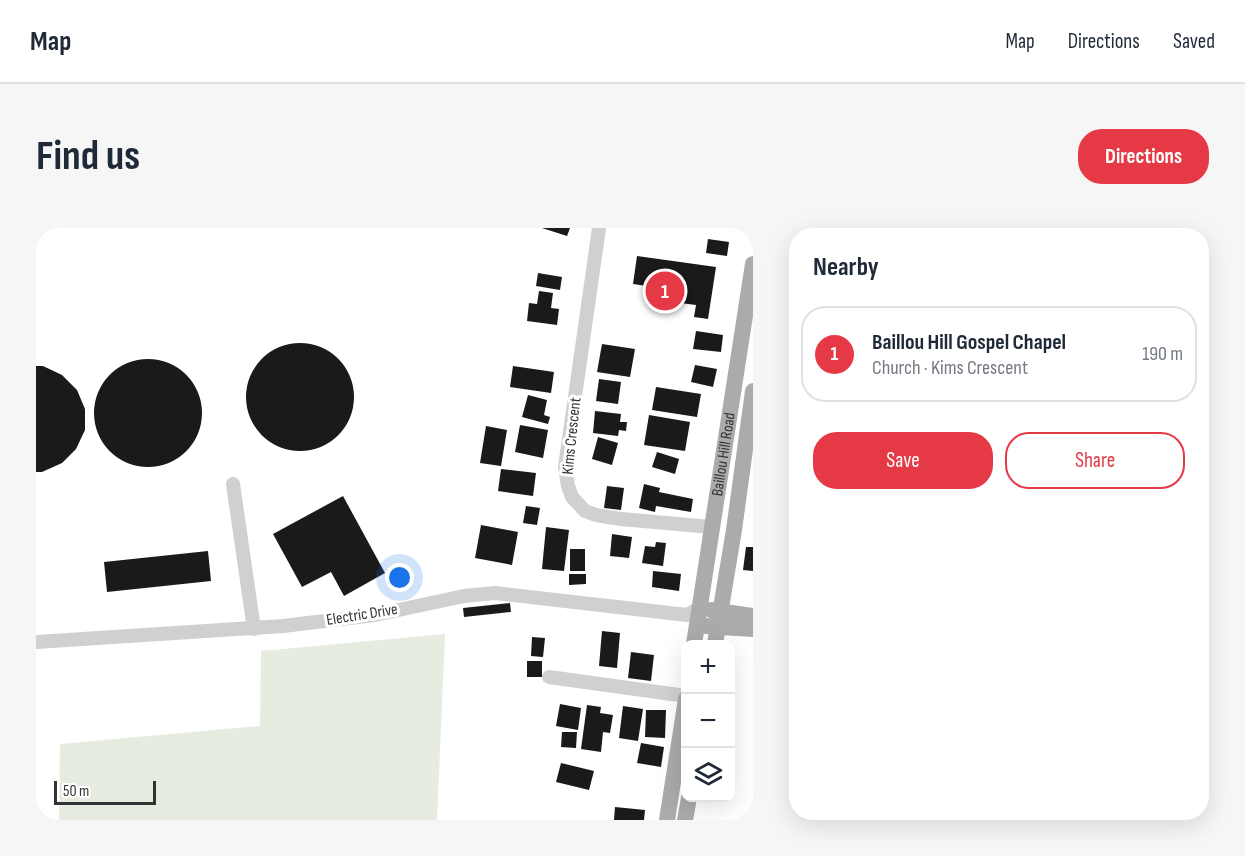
<!DOCTYPE html>
<html lang="en">
<head>
<meta charset="utf-8">
<style>
  body { margin:0; font-family:"Sofia Sans Condensed",sans-serif; background:#f6f6f7; color:#1f2937 }
  .controls { position:absolute; right:18px; bottom:18px; display:grid; overflow:hidden; border-radius:12px; box-shadow:0 6px 24px #0002 }
  .controls button { width:54px; height:54px; display:grid; place-items:center; padding:0; border:0; border-bottom:2px solid #e0e1e3; background:#fff; color:#1f2937; font:30px sans-serif }
  .scale { position:absolute; left:18px; bottom:15px; width:102px; box-sizing:border-box; padding-left:6px; border:3px solid #333; border-top:0; font-size:16px; line-height:21px; white-space:nowrap; color:#333; -webkit-text-stroke:4px #fff; paint-order:stroke }
  .you { position:absolute; left:364px; top:350px; width:21px; height:21px; margin:-15px; border:4px solid #fff; border-radius:50%; background:#1a73e8; box-shadow:0 0 0 9px #1a73e833 }
  .badge { display:grid; place-items:center; width:39px; height:39px; border-radius:50%; background:#e63946; color:#fff; font-size:20px; font-weight:700 }
  .pin { position:absolute; translate:-50% -50%; border:3px solid #fff; box-shadow:0 2px 6px #0006 }
  .list { margin:0; padding:0; list-style:none }
  h2 { display:flex; justify-content:space-between; align-items:center; height:78px; margin:0; padding:0 24px; font-size:26px }
  h2 small { font-size:20px; font-weight:400; color:#747a83 }
  .list li { display:grid; grid-template-columns:39px 1fr auto; gap:18px; align-items:center; box-sizing:border-box; height:96px; margin:0 12px 12px; padding:0 12px; border:2px solid #e0e1e3; border-radius:24px }
  .list b { display:block; font-size:22px; white-space:nowrap }
  .list p { margin:0; font-size:20px; white-space:nowrap; color:#747a83 }
  .list em { font-size:20px; font-style:normal; color:#747a83 }
  .actions { display:flex; gap:12px; padding:18px 24px }
  .actions a { flex:1; padding:14px 0; border:2px solid #e63946; border-radius:24px; text-align:center; font-size:21px; color:#e63946 }
  .actions .main { background:#e63946; color:#fff }
  .icon { flex:none; width:33px; height:33px; fill:none; stroke:currentColor; stroke-width:2; stroke-linecap:round; stroke-linejoin:round }
  .map { position:relative; flex:none; width:717px; height:592px; overflow:hidden; border-radius:24px }
  header { display:flex; align-items:center; gap:36px; box-sizing:border-box; height:84px; padding:0 30px; background:#fff; border-bottom:2px solid #e0e1e3 }
  header strong { font-size:28px }
  nav { display:flex; gap:33px; margin-inline-start:auto; font-size:21px }
  .intro { display:flex; align-items:center; justify-content:space-between; box-sizing:border-box; height:144px; padding:0 36px }
  h1 { margin:0; font-size:42px }
  .button { padding:15px 27px; border-radius:24px; background:#e63946; color:#fff; font-size:21px; font-weight:700 }
  main { display:flex; gap:36px; padding:0 36px }
  aside { flex:1; background:#fff; border-radius:24px; box-shadow:0 6px 24px #0002 }
  .map>svg:first-child { display:block }
</style>
</head>
<body>
<header>
<strong>Map</strong>
<nav><a>Map</a><a>Directions</a><a>Saved</a></nav>
</header>
<div class="intro"><h1>Find us</h1><a class="button">Directions</a></div>
<main>
<div class="map">
<svg width="717" height="592" viewBox="0 0 717 592">
  <rect width="100%" height="100%" fill="#fff"/>
  <path fill="#e6ecdf" d="M409 406 401 592H23L24 516 224 498 225 423Z"/>
  <path fill="#1a1a1a" d="M506 0H534L531 8Z
    M672 11 693 14 691 28 670 25Z
    M601 28 680 39 672 91 658 89 660 77 644 75 646 63 597 56Z
    M502 45 526 49 524 62 500 58Z
    M503 63 517 65 515 80 523 81 521 97 491 93 493 75 501 76Z
    M660 103 687 107 685 124 657 121Z
    M210 169a54 54 0 1 1 108 0a54 54 0 1 1-108 0Z
    M566 116 599 121 594 149 561 144Z
    M58 185a54 54 0 1 1 108 0a54 54 0 1 1-108 0Z
    M659 137 681 141 677 159 655 154Z
    M0 138H7L26 147 41 162 49 181V202L40 221 26 235 6 244H0Z
    M477 138 518 144 515 165 474 159Z
    M563 151 585 154 582 176 560 173Z
    M620 159 665 166 661 189 616 182Z
    M492 167 511 172 508 187 514 189 512 196 486 189Z
    M559 183 585 186 584 194H591L590 203 583 202 582 208 557 205Z
    M613 187 654 194 649 223 608 217Z
    M484 197 512 202 507 230 479 224Z
    M450 198 471 202 465 238 444 235Z
    M562 209 582 215 576 237 556 231Z
    M621 224 643 231 639 246 616 239Z
    M465 241 500 245 497 268 462 263Z
    M608 256 624 260 623 264 657 271 655 284 620 278 619 284 603 280Z
    M571 258 588 260 585 282 568 280Z
    M307 268 349 345 308 368 295 344 266 359 237 306Z
    M490 278 504 280 501 297 487 295Z
    M445 297 482 304 476 337 439 330Z
    M510 299 533 302 528 343 506 341Z
    M576 306 596 309 593 330 574 328Z
    M620 314 630 315 627 338 606 335 609 318 619 319Z
    M710 319H717V343L707 342Z
    M534 321H549V343H534Z
    M172 323 175 353 71 364 68 334Z
    M617 343 645 346 643 363 616 359Z
    M533 346H550V356L533 357Z
    M474 375 475 384 428 389 427 380Z
    M566 403 584 405 581 440 563 438Z
    M496 409 509 410 507 429 495 428Z
    M595 424 618 427 615 453 592 450Z
    M491 433H506V449H491Z
    M524 476 545 480 542 502 520 498Z
    M551 477 565 479 564 485 577 487 574 505 567 504 565 524 545 521Z
    M587 478 607 481 602 513 583 510Z
    M610 482H630L629 510 609 509Z
    M526 504H541L540 520 525 519Z
    M605 515 628 519 625 539 601 535Z
    M525 535 558 543 553 562 520 554Z
    M579 579 609 582 608 592H578Z"/>
  <g fill="none" stroke-linecap="round" stroke-linejoin="round">
    <path stroke="#d0d0d0" stroke-width="14" d="M563 0 529 239 532 258 536 269 549 283 560 287 585 291 675 299
      M197 256 218 401
      M0 414 247 398 339 387 428 368 459 365 651 387 663 380
      M513 449 650 468"/>
    <g stroke="#ababab" stroke-width="16">
      <path d="M675 382 717 388"/>
      <path d="M670 398 717 401"/>
      <path id="s1" d="M658 416 717 36"/>
      <path d="M679 416 698 302 717 163"/>
      <path d="M631 592 650 471"/>
      <path d="M649 592 653 570"/>
    </g>
  </g>
  <g text-anchor="middle" dominant-baseline="central" stroke-width="6" stroke-linejoin="round" paint-order="stroke">
    <g font-size="16" fill="#333" stroke="#fff">
      <text transform="translate(536 208) rotate(-84)">Kims Crescent</text>
      <text stroke="none"><textPath href="#s1" startOffset="192">Baillou Hill Road</textPath></text>
      <text transform="translate(326 387) rotate(-9)">Electric Drive</text>
    </g>
  </g>
</svg>
<div class="controls">
<button>+</button>
<button>−</button>
<button><svg class="icon" aria-label="layers" viewBox="0 0 24 24"><path d="M12 4l9 5-9 5-9-5zM3 14l9 5 9-5"/></svg></button>
</div>
<div class="scale">50 m</div>
<div class="you"></div>
<div class="pin badge" style="left:629px;top:63px">1</div>
</div>
<aside>
<h2>Nearby<small></small></h2>
<ul class="list">
<li><span class="badge">1</span><div><b>Baillou Hill Gospel Chapel</b><p>Church · Kims Crescent</p></div><em>190 m</em></li>
</ul>
<div class="actions"><a class="main">Save</a><a>Share</a></div>
</aside>
</main>
</body>
</html>
